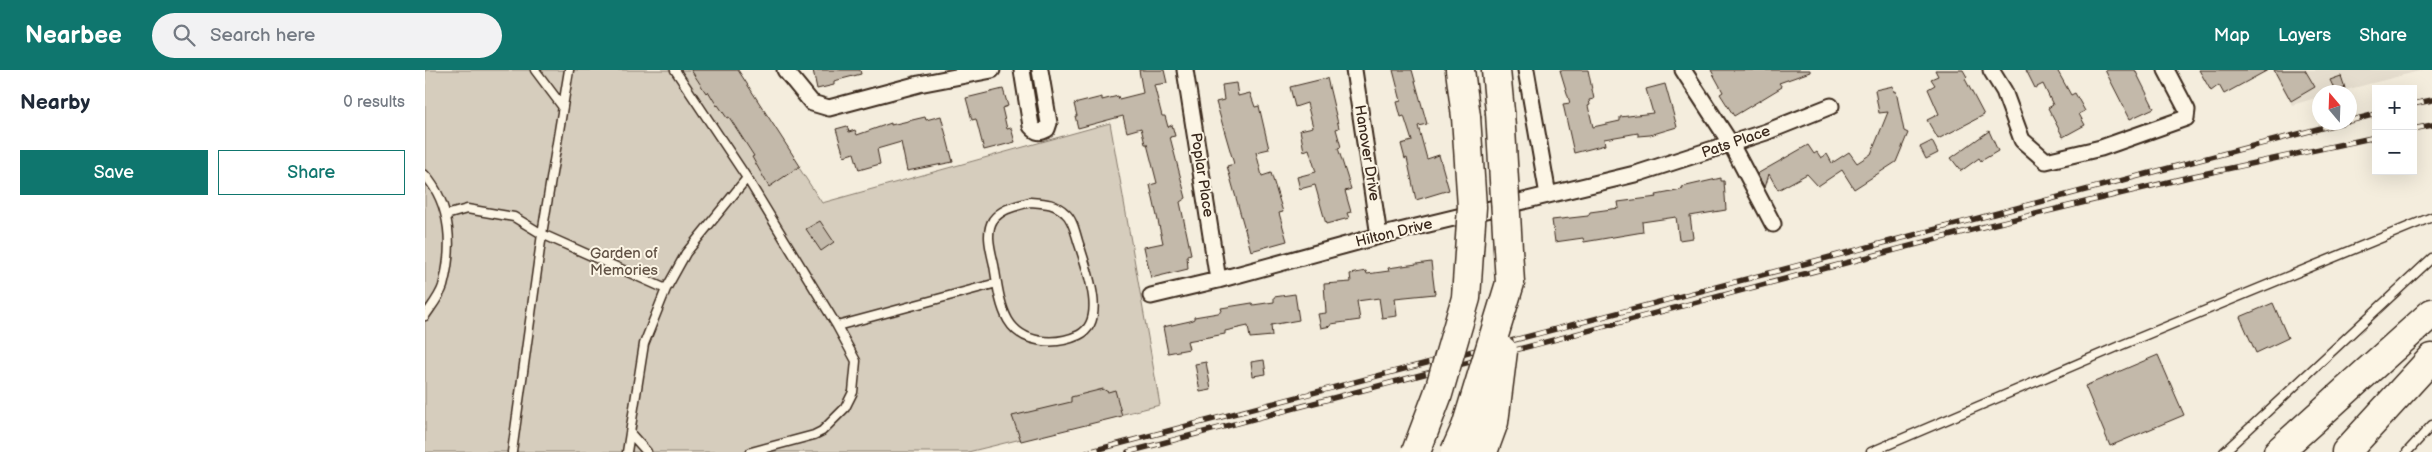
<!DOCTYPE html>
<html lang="en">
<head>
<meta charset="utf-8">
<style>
  body { margin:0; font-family:"Balsamiq Sans",sans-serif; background:#f2f2f3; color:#1f2937 }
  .controls { position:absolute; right:15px; top:15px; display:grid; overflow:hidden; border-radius:0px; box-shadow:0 5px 20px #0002 }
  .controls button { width:45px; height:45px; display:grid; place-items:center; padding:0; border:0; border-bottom:1px solid #e0e1e3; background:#fff; color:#1f2937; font:25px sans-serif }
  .compass { position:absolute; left:1887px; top:15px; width:45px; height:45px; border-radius:50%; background:#fff; box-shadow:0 5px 20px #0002; rotate:341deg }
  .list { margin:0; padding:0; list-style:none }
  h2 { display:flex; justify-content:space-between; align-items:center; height:65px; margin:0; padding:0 20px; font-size:21px }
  h2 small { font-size:16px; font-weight:400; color:#747a83 }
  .actions { display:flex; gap:10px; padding:15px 20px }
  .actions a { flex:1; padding:11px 0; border:1px solid #0f766e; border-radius:0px; text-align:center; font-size:18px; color:#0f766e }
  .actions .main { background:#0f766e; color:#fff }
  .icon { flex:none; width:28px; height:28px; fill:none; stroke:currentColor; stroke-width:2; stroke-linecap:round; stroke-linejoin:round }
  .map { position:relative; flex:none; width:2007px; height:382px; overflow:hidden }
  header { display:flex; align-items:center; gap:30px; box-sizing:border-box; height:70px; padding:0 25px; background:#0f766e; color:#fff }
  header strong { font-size:24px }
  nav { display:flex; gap:28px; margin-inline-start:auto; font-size:18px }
  .search { width:350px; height:45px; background:#f2f2f3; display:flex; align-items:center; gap:12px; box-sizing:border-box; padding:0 18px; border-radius:28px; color:#747a83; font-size:19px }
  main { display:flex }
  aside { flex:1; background:#fff }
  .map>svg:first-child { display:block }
</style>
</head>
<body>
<header>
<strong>Nearbee</strong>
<div class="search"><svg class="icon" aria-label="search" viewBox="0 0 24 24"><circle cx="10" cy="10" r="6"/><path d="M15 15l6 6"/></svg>Search here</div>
<nav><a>Map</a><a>Layers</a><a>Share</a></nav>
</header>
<main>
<aside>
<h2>Nearby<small>0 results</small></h2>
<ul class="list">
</ul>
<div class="actions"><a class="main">Save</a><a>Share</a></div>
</aside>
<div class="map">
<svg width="2007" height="382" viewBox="0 0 2007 382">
  <rect width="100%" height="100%" fill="#f4eddd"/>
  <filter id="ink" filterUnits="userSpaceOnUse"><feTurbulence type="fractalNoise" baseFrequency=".02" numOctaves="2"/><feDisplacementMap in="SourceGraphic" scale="10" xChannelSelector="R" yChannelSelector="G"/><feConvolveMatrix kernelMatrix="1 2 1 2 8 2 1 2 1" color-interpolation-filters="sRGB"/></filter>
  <g filter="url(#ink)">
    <path fill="#e5ddce" d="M1848 0H1998L1913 22H1894V27L1867 35Z"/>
    <path fill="#d6cdbd" stroke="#887c6e" d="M0 0H310L397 133 685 53 735 335 543 382H0Z"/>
    <path fill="#c3b9aa" stroke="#3b2a1e" d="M266 0H313L375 96 344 117 327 87 329 86 304 47 302 48 293 35 292 36 283 21 281 23Z
      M388 0H435L436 4 409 11V15L392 19Z
      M714 0H739L742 13 729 15 737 46H740L743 57 747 55 750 66 745 67 761 128 755 132 766 184 762 185 763 199 726 208 719 177 738 173 725 115 732 113 722 74H720L716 58 702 62 698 46 653 58 650 46H652L649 34 677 27V30L693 26 694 29 718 23Z
      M968 0H987L1002 54 993 56 1002 89 1014 85 1024 120 991 130 982 88 980 89 976 74 987 71 979 46 976 47 972 32 976 31Z
      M1135 0H1163L1169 29 1164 30 1165 35 1163 36 1168 57 1195 51V47L1228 43 1221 19 1240 14 1252 57 1225 65 1213 66V63L1179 69 1180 75 1149 83 1138 34 1145 33Z
      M1286 0H1385V2L1354 13 1357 17 1309 46 1295 24 1298 22Z
      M1510 0H1538L1542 7 1540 9 1559 45 1513 69 1502 50 1514 44 1503 19 1510 15 1506 9 1513 6Z
      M1601 0H1632L1646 25 1650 23 1660 41 1654 44 1660 55 1638 67 1623 38 1628 35 1618 14 1610 18Z
      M1680 0H1710L1729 38 1705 49Z
      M1774 0H1843L1799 24 1794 15 1786 21Z
      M1849 0H1880L1890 17 1866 31Z
      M1916 6 1920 18 1910 21 1905 10Z
      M902 8 914 58 911 59 916 77 913 78 926 119 920 121 926 142 922 143 924 148 901 154 890 115 875 119 872 107 891 102 884 79 879 81 875 60 888 57 882 33 870 37 865 17Z
      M811 13 813 26 825 23 830 37 834 36 844 79 831 82 837 106 846 103 858 142 854 143 862 171 826 181 802 96 809 94 791 32 799 30 797 15Z
      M1468 16 1469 22 1471 21 1479 61 1483 63 1471 92 1429 119 1417 100 1393 116 1382 104 1353 120 1344 104 1340 118 1332 104 1383 75 1389 84 1392 82 1396 88 1402 84 1407 93 1424 82 1432 93 1446 84 1463 42 1454 43 1450 20Z
      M578 19 583 36 577 38 582 59 586 58 590 72 559 80 551 49 547 50 541 28Z
      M516 46 528 92 482 101 476 72 452 79 455 94 434 100 429 83 419 86 411 59 422 56 424 62 430 60 432 65 466 53V55L500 47 501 50Z
      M1564 61 1573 81 1556 91 1554 88 1536 101 1526 88Z
      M1507 71 1513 83 1501 89 1495 77Z
      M1296 108V111H1299L1301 140 1265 146 1268 168 1254 170 1251 147 1217 152 1218 162 1159 172 1158 168 1130 172 1127 150 1163 146 1165 142 1194 138 1193 132 1232 127 1231 125 1252 121 1258 119 1257 117Z
      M395 151 409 172 396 181 381 159Z
      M1006 192 1010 224 970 228 972 246 957 248 954 228 932 231 935 250 906 254V256L896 258 893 244 901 243 899 214 926 212 925 204 941 201 942 204 964 201 963 198Z
      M870 224 874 250 846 255 847 266 825 268 823 256 800 261V264L762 271 764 279 743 283 738 257 765 251 769 249V247L793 243 797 241 796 238 827 233 828 235 849 232V227Z
      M1848 233 1863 268 1831 283 1815 247Z
      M1733 285 1759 345 1685 376 1660 316Z
      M839 290 841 304 828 306 826 292Z
      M781 292 786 320 775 322 770 294Z
      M678 319 683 322 690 320 697 346 596 371 587 346 646 332V327Z"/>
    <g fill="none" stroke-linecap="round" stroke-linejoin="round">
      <g stroke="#3b2a1e" stroke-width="11">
        <path id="lane" d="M110 0 137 36
          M250 0 322 108 412 256 431 291 428 322 420 338 397 361 389 365 326 382
          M0 105C27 136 28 178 18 216 15 226 6 237 0 246
          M605 132C619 133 630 133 640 143 649 150 651 167 655 177 661 198 683 251 654 265 630 276 597 274 583 250 574 234 572 212 569 195 566 181 560 163 568 150 577 138 592 136 605 132Z
          M21 145 42 139 89 147 117 164 241 219
          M412 256 572 213
          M205 363 222 382
          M87 382 117 164 144 0
          M202 382 219 274 241 219 261 183 322 108
          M1446 382 1699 274 2007 147
          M1799 382 2007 188
          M1982 382 2007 355"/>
      </g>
      <g stroke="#3b2a1e" stroke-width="19">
        <path id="street" d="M360 0 387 33 404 38 494 14 567 0
          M597 0 606 56C612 63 615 63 622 59L624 53 615 0
          M760 0 793 210
          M929 0 954 166
          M1101 0 1123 125
          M1258 0 1306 74 1348 154
          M1566 0 1579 21 1597 70 1621 91 1676 78 1761 48 1762 40 1741 0
          M726 226 793 210 954 166 1214 103 1341 62 1406 36"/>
      </g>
      <g stroke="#3b2a1e" stroke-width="31">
        <path id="highway" d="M1035 0 1041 47
          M1071 0 1075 42
          M1853 382 2007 243
          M1921 382 2007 288"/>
      </g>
      <use href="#lane" stroke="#fcf5e5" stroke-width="8"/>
      <use href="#street" stroke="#fcf5e5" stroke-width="15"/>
      <use href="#highway" stroke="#fcf5e5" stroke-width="28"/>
      <g stroke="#3b2a1e" stroke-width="5.5">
        <path id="rail" d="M1988 34 2007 30
          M1924 51 1951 44
          M1988 59 2007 55
          M663 382 1919 52
          M703 382 1561 156 1764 107 1951 67"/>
      </g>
      <use href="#rail" stroke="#fcf5e5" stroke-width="4" stroke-dasharray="11" stroke-linecap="butt"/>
      <g stroke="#3b2a1e" stroke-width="31" stroke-linecap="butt">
        <path id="highway-bridge" d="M991 382 1013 324 1041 228 1047 137 1041 47
          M1030 382 1041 357 1085 213 1075 42
          M1058 382 1069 352 1078 281"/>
      </g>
      <use href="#highway-bridge" stroke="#fcf5e5" stroke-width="28"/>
    </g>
  </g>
  <g text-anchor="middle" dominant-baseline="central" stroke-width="4" stroke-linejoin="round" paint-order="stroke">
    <g font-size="15" fill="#3b2a1e" stroke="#fcf5e5">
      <text transform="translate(1311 72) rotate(-19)">Pats Place</text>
      <text transform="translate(942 83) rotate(81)">Hanover Drive</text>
      <text transform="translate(777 105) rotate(81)">Poplar Place</text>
      <text transform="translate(969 163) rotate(-14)">Hilton Drive</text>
    </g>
    <g font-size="15" fill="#625346" stroke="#fcf5e5">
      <text x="199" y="183">Garden of<tspan x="199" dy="17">Memories</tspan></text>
    </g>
  </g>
</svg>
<div class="controls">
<button>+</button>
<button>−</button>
</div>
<svg class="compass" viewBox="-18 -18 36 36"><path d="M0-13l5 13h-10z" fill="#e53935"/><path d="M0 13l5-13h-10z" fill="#747a83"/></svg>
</div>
</main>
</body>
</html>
